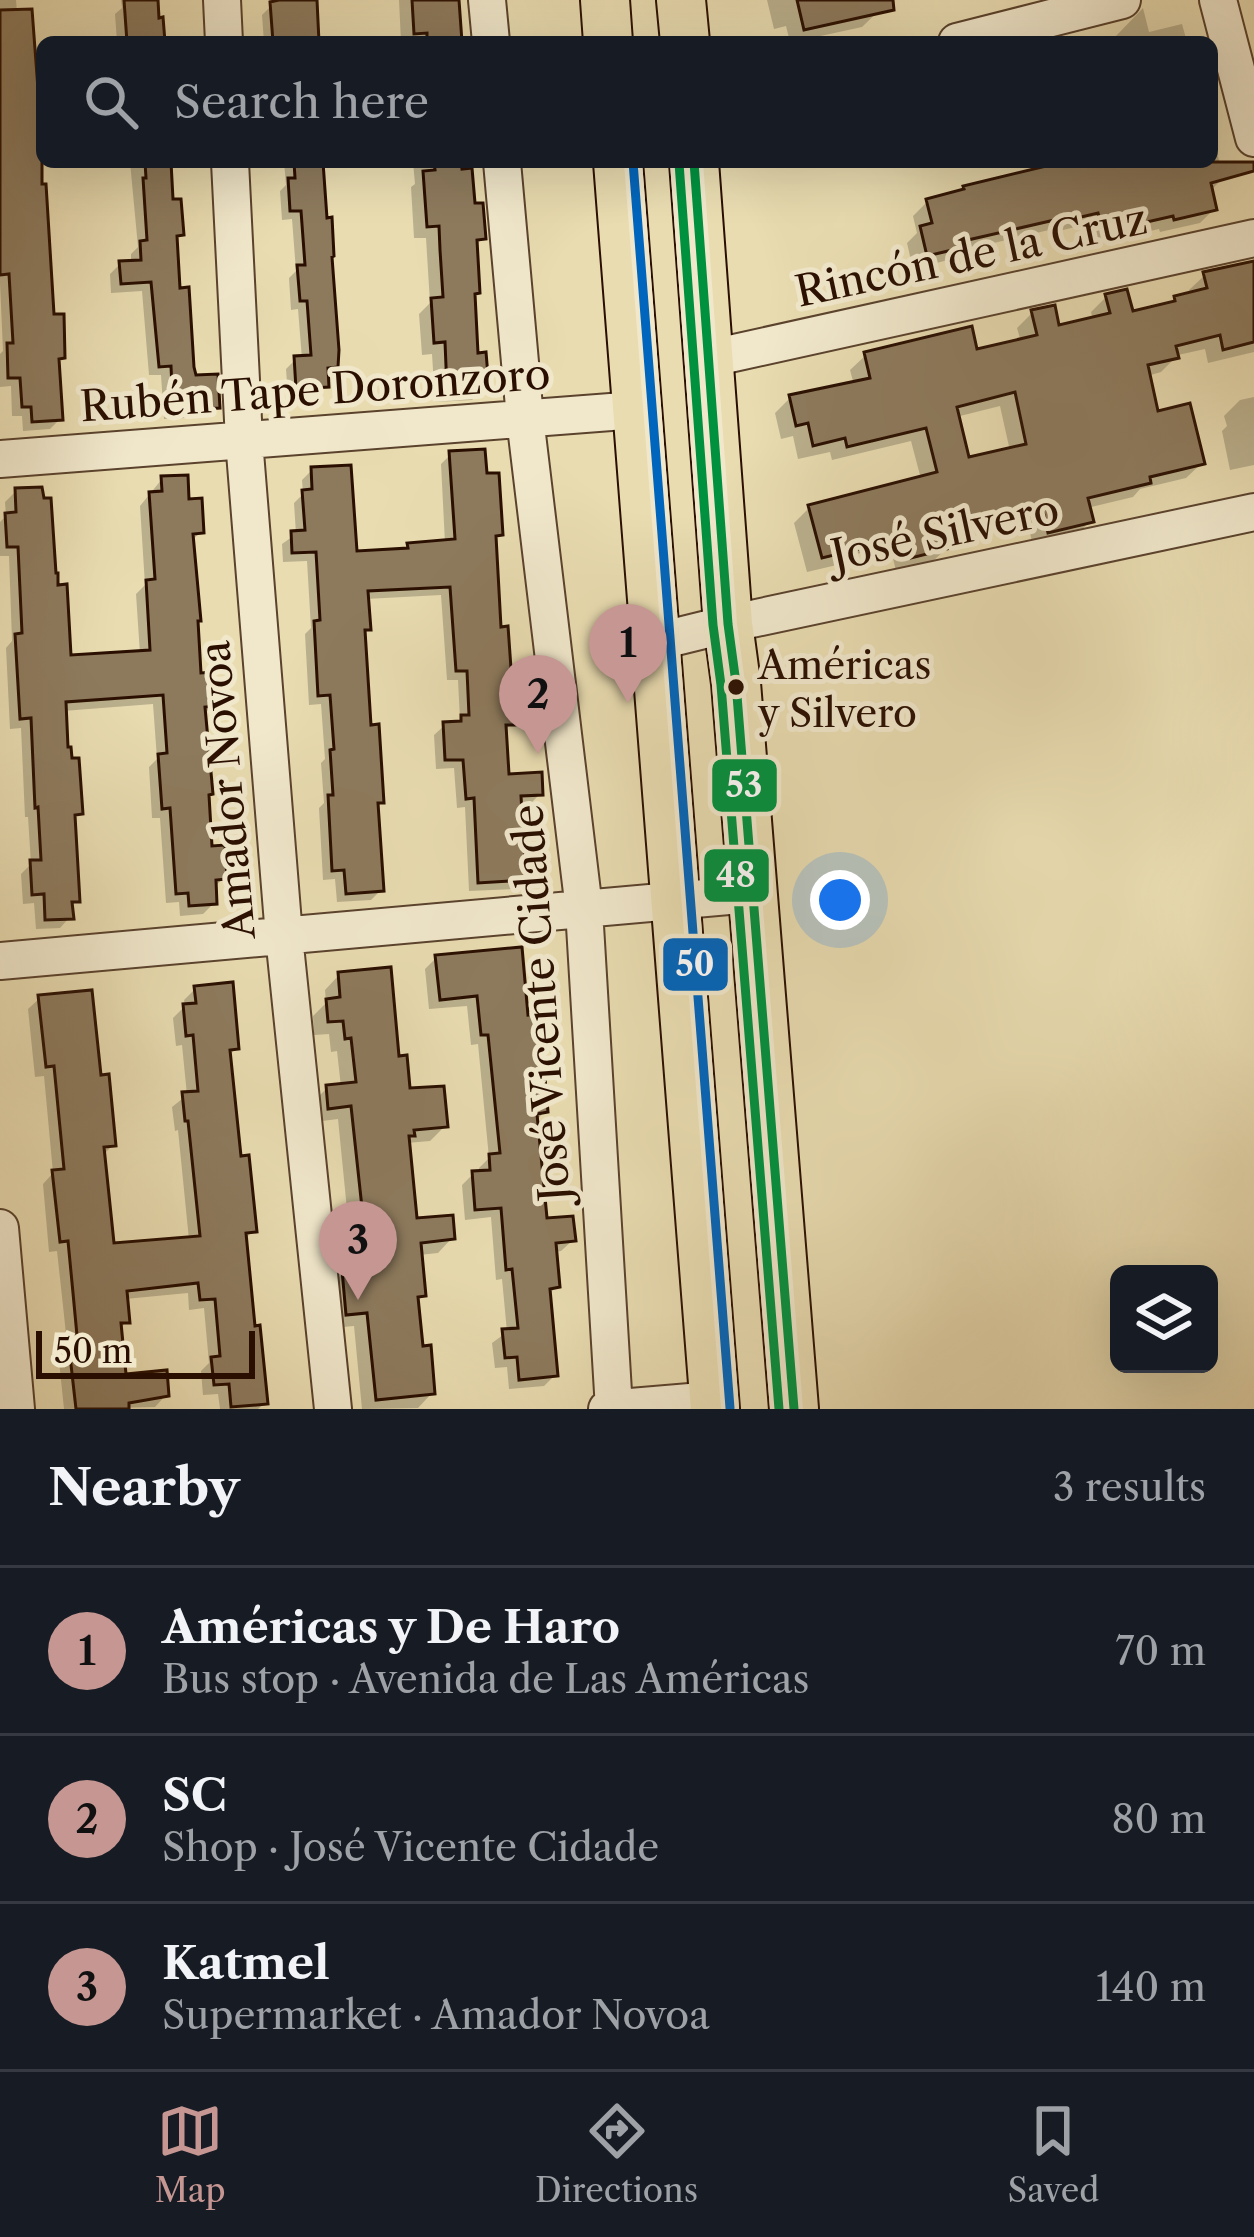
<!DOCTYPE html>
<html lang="en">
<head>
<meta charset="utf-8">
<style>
  body { margin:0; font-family:"Libre Caslon Text",serif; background:#242831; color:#f1f3f6 }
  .controls { position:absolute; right:36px; bottom:36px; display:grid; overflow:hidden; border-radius:18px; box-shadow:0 12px 48px #0002 }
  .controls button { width:108px; height:108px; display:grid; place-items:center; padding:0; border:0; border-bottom:3px solid #363941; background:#171b24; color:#f1f3f6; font:60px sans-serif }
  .scale { position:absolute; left:36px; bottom:30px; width:219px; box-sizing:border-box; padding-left:12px; border:6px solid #2a0f01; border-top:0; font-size:33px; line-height:42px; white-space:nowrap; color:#2a0f01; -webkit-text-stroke:9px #f1e8cc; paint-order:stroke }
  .you { position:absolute; left:840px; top:900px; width:42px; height:42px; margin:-30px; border:9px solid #fff; border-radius:50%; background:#1a73e8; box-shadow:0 0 0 18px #1a73e833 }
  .badge { display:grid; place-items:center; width:78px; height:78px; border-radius:50%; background:#c59692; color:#111; font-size:39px; font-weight:700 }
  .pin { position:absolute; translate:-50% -99px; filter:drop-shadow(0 3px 6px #0008) }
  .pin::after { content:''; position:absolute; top:63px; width:42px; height:36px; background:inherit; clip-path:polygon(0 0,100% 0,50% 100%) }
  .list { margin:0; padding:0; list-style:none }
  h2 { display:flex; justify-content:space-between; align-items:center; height:156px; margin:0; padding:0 48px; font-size:51px }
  h2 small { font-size:39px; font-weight:400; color:#9ea1a6 }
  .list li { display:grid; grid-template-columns:78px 1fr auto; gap:36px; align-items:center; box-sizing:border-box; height:168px; padding:0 48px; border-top:3px solid #363941 }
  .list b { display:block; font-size:45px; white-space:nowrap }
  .list p { margin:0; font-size:39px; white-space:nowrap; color:#9ea1a6 }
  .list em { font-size:39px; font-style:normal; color:#9ea1a6 }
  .icon { flex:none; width:66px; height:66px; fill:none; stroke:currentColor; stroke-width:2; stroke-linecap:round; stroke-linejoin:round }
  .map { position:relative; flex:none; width:1254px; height:1409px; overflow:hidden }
  .search { position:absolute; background:#171b24; box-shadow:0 12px 48px #0002; left:36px; right:36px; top:36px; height:132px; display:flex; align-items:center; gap:30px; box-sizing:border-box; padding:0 42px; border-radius:18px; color:#9ea1a6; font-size:45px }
  .sheet { height:660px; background:#171b24 }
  nav { display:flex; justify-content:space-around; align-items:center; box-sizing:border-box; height:168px; border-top:3px solid #363941; background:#171b24; font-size:33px; color:#9ea1a6 }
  nav a { display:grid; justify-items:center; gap:6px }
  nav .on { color:#c59692 }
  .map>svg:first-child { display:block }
</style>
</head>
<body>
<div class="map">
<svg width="1254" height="1409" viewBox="0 0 1254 1409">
  <rect width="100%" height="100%" fill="#e9dcb1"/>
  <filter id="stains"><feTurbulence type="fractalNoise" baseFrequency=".00167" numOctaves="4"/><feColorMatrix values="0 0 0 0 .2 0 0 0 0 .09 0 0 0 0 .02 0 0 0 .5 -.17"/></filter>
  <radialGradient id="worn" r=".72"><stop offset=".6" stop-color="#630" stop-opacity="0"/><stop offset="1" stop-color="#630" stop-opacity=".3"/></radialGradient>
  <path fill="#0003" fill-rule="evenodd" d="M0 0H16L17 12 34 56 52 317 62 357 57 362 60 419 50 429 23 431 22 416H12L11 386 0 387V354L3 351 0 283Z
    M121 0H155L162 42H117L115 14 122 8Z
    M269 0H314L316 42H264L262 15 270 7Z
    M399 0H456L458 42H401Z
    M767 0H890L862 27 793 42H790L786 26 774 29Z
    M1143 8 1149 32 1182 24 1187 42H1093L1115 37Z
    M1212 130 1223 178 1210 191 1214 209 1200 223 1160 232 1159 229 1089 245 1084 225 1050 233 1049 230 960 251 952 259 913 269 907 243 917 233 913 216 927 202 1031 172 1029 162H1212Z
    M130 162H168L171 202 181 234 174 240 177 291 193 378 217 407 207 417 164 419 161 375H149L142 291 111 293 110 274 120 264 131 263V254L138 247Z
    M284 162H320L335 366 326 375V386L317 396 288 397 286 369 296 359H302L298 309 291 310 289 278 296 271 292 219 282 220 280 191 286 185Z
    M413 162H465L472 207 483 238 474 247 477 292 472 298 476 356 486 386 472 400 435 402 432 354 422 355 419 314 430 303 426 238H414L411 187 415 184Z
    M1254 274V352L1208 363 1205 349 1178 355 1161 372 1147 376 1156 414 1202 463 1186 478 1140 489 1133 497 1087 508 1090 521 1075 537 1033 546 1027 520 946 539 948 547 932 562 896 571 890 546 848 556 841 564 807 572 794 523 810 507 921 479 911 441 832 460 830 452 798 459 793 436 781 439 775 413 790 398 854 385 850 370 866 355 975 352 1021 342 1017 328 1032 313 1057 329 1093 320 1091 312 1106 297 1130 314 1170 305 1176 299 1191 295 1189 290 1205 275ZM1000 406 1010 451 967 461 956 417Z
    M1254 397V465L1230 470 1222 431 1227 426 1224 416 1240 400Z
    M451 454 500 534 493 541 498 630 512 723 503 732 506 777 540 794 530 804H519L523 879 513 889 469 891 465 807 457 808 454 768 436 769 434 735 445 725 456 724 460 720 458 680H447L441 595 366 599 368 628 362 634 368 728 381 802 375 807 381 890 371 900 337 902 335 879 323 880 319 808 324 803 321 763 325 759 321 704 309 705 305 634 311 628 307 561 283 562 282 544 296 534 294 503 303 494 302 480 312 470 354 555 403 552 409 546 445 543 441 464Z
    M162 479 186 502 201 532 190 542 198 676 213 705 203 715 206 797 209 849 224 878 213 888 214 903 203 914 180 916 179 902 166 903 160 818H152L149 767 157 759 153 704 63 711 66 750 79 813 72 820 77 901 70 907V917L60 928 36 929 34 903 23 904 21 874 31 864 28 817H25L21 728 10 729 6 648 12 641 9 556H0V522L6 516 5 502 16 491 53 576 68 658 140 654 136 594 145 585 140 506Z
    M436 958 526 1018 545 1111 535 1122 545 1222 573 1240 561 1251 554 1252 557 1286 548 1295 555 1375 544 1386 509 1389 507 1367 495 1368 492 1343 507 1332 502 1279 496 1280 491 1217 465 1220 462 1185 473 1174H480L479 1168 489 1158 478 1044 471 1045 467 1006 429 1009 425 969Z
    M339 975 396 1059 408 1092 445 1126 430 1141 407 1143 414 1221 452 1238 438 1253 419 1255 423 1295 416 1303 420 1350 432 1393 418 1408 362 1409 354 1326 332 1328 329 1287 343 1273 360 1271 355 1229 349 1230 338 1119 314 1122 313 1102 327 1088 341 1087 337 1051 331 1052 329 1034 314 1035 313 1016 326 1003 325 990Z
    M195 989 236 1048 228 1057 238 1159 254 1230 243 1241 265 1403 258 1409H220L218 1394 203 1395 201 1371 209 1363 204 1308 189 1310 188 1293 125 1299 127 1321 119 1330 123 1377 166 1395 155 1407 64 1409 59 1361 68 1353 63 1306 57 1251 49 1252 43 1184 53 1173 44 1076 35 1077 28 1009 40 998 98 1078 113 1145 102 1156 111 1247 189 1240 178 1130 175 1131 172 1107 187 1095 182 1045 176 1046 173 1018 185 1006 184 1000Z"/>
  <path fill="#8d7a5d" stroke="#2a0f01" stroke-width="3" fill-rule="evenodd" d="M124 0H158L159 18 163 17 165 42H127Z
    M279 0H317L319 42H273L270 2Z
    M412 0H459L462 42H427V33L414 34Z
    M797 0H893L894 10 804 30Z
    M32 9 42 143V184H46L54 314H64L65 358 59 359 63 420 32 422 31 407H22L20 378H8L7 343H13L9 274 0 275V10Z
    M145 162H171L173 199H181L184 235 177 236 180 288 189 287 194 367 196 375 218 374 220 408 173 411 171 366 159 367 151 282 121 284 119 261 141 260 140 241 147 240 143 178H146Z
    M294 162H323L327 218 332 217 334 256 332 257 339 350 338 367 328 368 329 387 296 389 294 356 311 355 307 301H300L297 265H305L301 211H290L288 178H295Z
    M434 162H461L462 169 472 168 475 203H483L486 239 477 240 480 293 475 294 478 353 486 352 489 388 447 390 445 342 434 343 431 298 443 297 440 250 439 226 427 227 423 171 435 170Z
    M1063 162H1254V171L1211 183 1217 210 1174 220 1173 216 1103 232 1098 213 1064 221 1063 218 968 240 969 246 927 256 920 226 932 223 926 199 964 189 963 186Z
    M1254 261V342L1223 350 1220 335 1176 346 1179 358 1148 365 1158 411 1190 403 1205 464 1150 477 1151 483 1088 498 1094 522 1048 533 1042 506 946 529 951 548 911 558 905 533 858 544 859 549 822 558 808 505 937 472 926 428 847 447 845 438 813 446 808 423 796 426 789 395 870 378 864 352 972 326 977 349 1037 335 1031 310 1055 305 1059 325 1110 313 1105 294 1127 289 1133 311 1175 301 1174 296 1207 288 1203 272ZM1015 392 1026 444 969 457 957 407Z
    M485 449 487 473H499L503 535 496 536 501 627 508 626 515 725H506L509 774 542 772 543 795 521 796 526 880 478 883 474 798 466 799 463 760H445L443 722 461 721V715H469L467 671H456L450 587 368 591 371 630H365L371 725 379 724 384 803H378L384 891 346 894 344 870 332 871 328 795H333L330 750 334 749 330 695 318 696 314 621 320 620 316 552 292 553 291 531 305 530 302 490 312 489 311 467 351 465 357 551 408 548 407 543 455 539 449 451Z
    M188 475 189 499 202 498 204 533 193 534 201 621H198L201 673 214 672 216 706 205 707 213 794 209 795 212 846 225 845 227 879 216 880 217 904 189 906 188 893 176 894 170 808 162 809 158 754 167 753 163 695 66 702 68 747H71L72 758H79L83 814 75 815 80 902H72L74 919 45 920 44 894 32 895 30 860H41L38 807 35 808 31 718 20 719 15 634 22 633 18 547H7L5 513 16 512 15 488 42 487 44 498H51L56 573H58V585L67 584 71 655 150 650 146 580 155 579 149 492 162 491 161 476Z
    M522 947 528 1015 539 1014 546 1089 548 1112 537 1114 547 1218 573 1216 576 1241 556 1243 560 1287 550 1289 558 1376 519 1380 517 1357 505 1358 502 1329 518 1328 512 1269 506 1270 501 1208 475 1210 472 1171 490 1170 489 1154 500 1153 488 1035H481L477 996 440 1000 435 955Z
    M391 967 399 1056 407 1055 410 1088 444 1086 448 1127 414 1130 415 1136H409L417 1218 453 1215 455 1239 421 1243 426 1296 418 1297 423 1346 431 1345 435 1394 376 1400 367 1313 346 1315 342 1270 374 1267 369 1216 363 1217 351 1106 328 1109 326 1085 356 1082 351 1038 345 1039 343 1021 328 1022 326 999 340 997 338 972Z
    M233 982 239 1049 230 1050 241 1156 249 1155 257 1232 246 1233 255 1326 260 1325 268 1404 231 1407 229 1384 214 1385 211 1357 220 1356 215 1299 200 1300 198 1283 127 1291 130 1323H121L126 1374 167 1370 169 1396 129 1403V1409H76L69 1347 78 1346 73 1293 68 1241 60 1242 52 1170 64 1169 54 1066 46 1067 38 995 92 990 101 1075 109 1074 116 1146 104 1147 114 1243 200 1236 188 1121H185L182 1092 198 1091 193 1035 186 1036 183 1004 196 1003 194 986Z"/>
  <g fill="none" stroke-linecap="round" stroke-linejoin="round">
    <g stroke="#5a422d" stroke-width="40">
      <path id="minor" d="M222 0 224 42
        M487 0 491 42
        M1218 0 1254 138
        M957 42 1122 0
        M230 162 244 440 284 936 333 1409
        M502 162 525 418 584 909 614 1409
        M707 359 1254 238
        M0 459 637 410
        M655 642 728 624 1254 512
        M0 961 751 894
        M0 1228 16 1409
        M607 1409 714 1400"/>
    </g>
    <g stroke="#2a0f01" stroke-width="52">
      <path id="major" d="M605 0 608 42
        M681 0 685 42
        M618 162 715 1409
        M694 162 728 624 736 683 794 1409"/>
    </g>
    <use href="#minor" stroke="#f1e8cc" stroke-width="36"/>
    <use href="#major" stroke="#e9dcb1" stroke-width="48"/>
    <g stroke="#f1e8cc" stroke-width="18">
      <path id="bus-1" d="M694 162 728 624 736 683 794 1409"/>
    </g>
    <g stroke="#f1e8cc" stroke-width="18">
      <path id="bus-2" d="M679 163 713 625 721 685 779 1409"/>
    </g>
    <g stroke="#f1e8cc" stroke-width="18">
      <path id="bus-3" d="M633 162 730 1408"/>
    </g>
    <use href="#bus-1" stroke="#00913f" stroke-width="9"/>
    <use href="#bus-2" stroke="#00913f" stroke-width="9"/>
    <use href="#bus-3" stroke="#0065bd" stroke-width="9"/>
  </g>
  <circle fill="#2a0f01" stroke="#f1e8cc" stroke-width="4.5" cx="736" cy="687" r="10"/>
  <g text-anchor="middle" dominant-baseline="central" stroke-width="10" stroke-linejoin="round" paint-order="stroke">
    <g font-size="39" fill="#2a0f01" stroke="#f1e8cc" text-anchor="start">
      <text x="758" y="665">Américas<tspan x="758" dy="48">y Silvero</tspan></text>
    </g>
    <g font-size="42" fill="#2a0f01" stroke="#f1e8cc">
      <text transform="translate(971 255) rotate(-12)">Rincón de la Cruz</text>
      <text transform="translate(315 390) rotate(-4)">Rubén Tape Doronzoro</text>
      <text transform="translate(945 532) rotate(-12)">José Silvero</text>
      <text transform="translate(227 790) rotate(-95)">Amador Novoa</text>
      <text transform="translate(541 1003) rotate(-94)">José Vicente Cidade</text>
    </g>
  </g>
  <g stroke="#f1e8cc" stroke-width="4.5">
    <rect x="710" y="757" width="69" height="57" rx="12" fill="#00913f"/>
    <rect x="702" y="847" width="69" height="57" rx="12" fill="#00913f"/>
    <rect x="661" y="936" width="69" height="57" rx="12" fill="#0065bd"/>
  </g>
  <g font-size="33" text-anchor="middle" font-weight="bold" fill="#fff">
    <text x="744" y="797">53</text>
    <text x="736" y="887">48</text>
    <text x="695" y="976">50</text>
  </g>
  <rect width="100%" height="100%" filter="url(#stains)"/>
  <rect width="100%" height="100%" fill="url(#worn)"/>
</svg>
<div class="controls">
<button><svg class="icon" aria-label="layers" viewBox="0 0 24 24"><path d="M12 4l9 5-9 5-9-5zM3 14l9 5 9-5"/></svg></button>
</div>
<div class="scale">50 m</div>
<div class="you"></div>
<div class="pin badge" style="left:628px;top:703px">1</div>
<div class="pin badge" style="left:538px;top:754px">2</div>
<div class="pin badge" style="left:358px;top:1300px">3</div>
<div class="search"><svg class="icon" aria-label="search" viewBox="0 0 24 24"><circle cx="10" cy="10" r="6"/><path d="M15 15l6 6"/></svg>Search here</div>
</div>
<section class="sheet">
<h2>Nearby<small>3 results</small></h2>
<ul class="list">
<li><span class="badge">1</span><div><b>Américas y De Haro</b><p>Bus stop · Avenida de Las Américas</p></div><em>70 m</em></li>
<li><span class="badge">2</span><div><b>SC</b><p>Shop · José Vicente Cidade</p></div><em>80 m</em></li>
<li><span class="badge">3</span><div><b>Katmel</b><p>Supermarket · Amador Novoa</p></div><em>140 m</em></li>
</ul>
</section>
<nav>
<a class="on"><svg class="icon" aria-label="map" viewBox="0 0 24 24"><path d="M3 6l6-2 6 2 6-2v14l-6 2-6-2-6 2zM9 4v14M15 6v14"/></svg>Map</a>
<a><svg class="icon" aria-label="directions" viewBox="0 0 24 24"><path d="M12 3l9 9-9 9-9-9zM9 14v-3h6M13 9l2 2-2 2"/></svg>Directions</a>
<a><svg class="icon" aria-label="saved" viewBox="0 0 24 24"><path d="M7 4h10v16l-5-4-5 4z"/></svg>Saved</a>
</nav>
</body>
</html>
